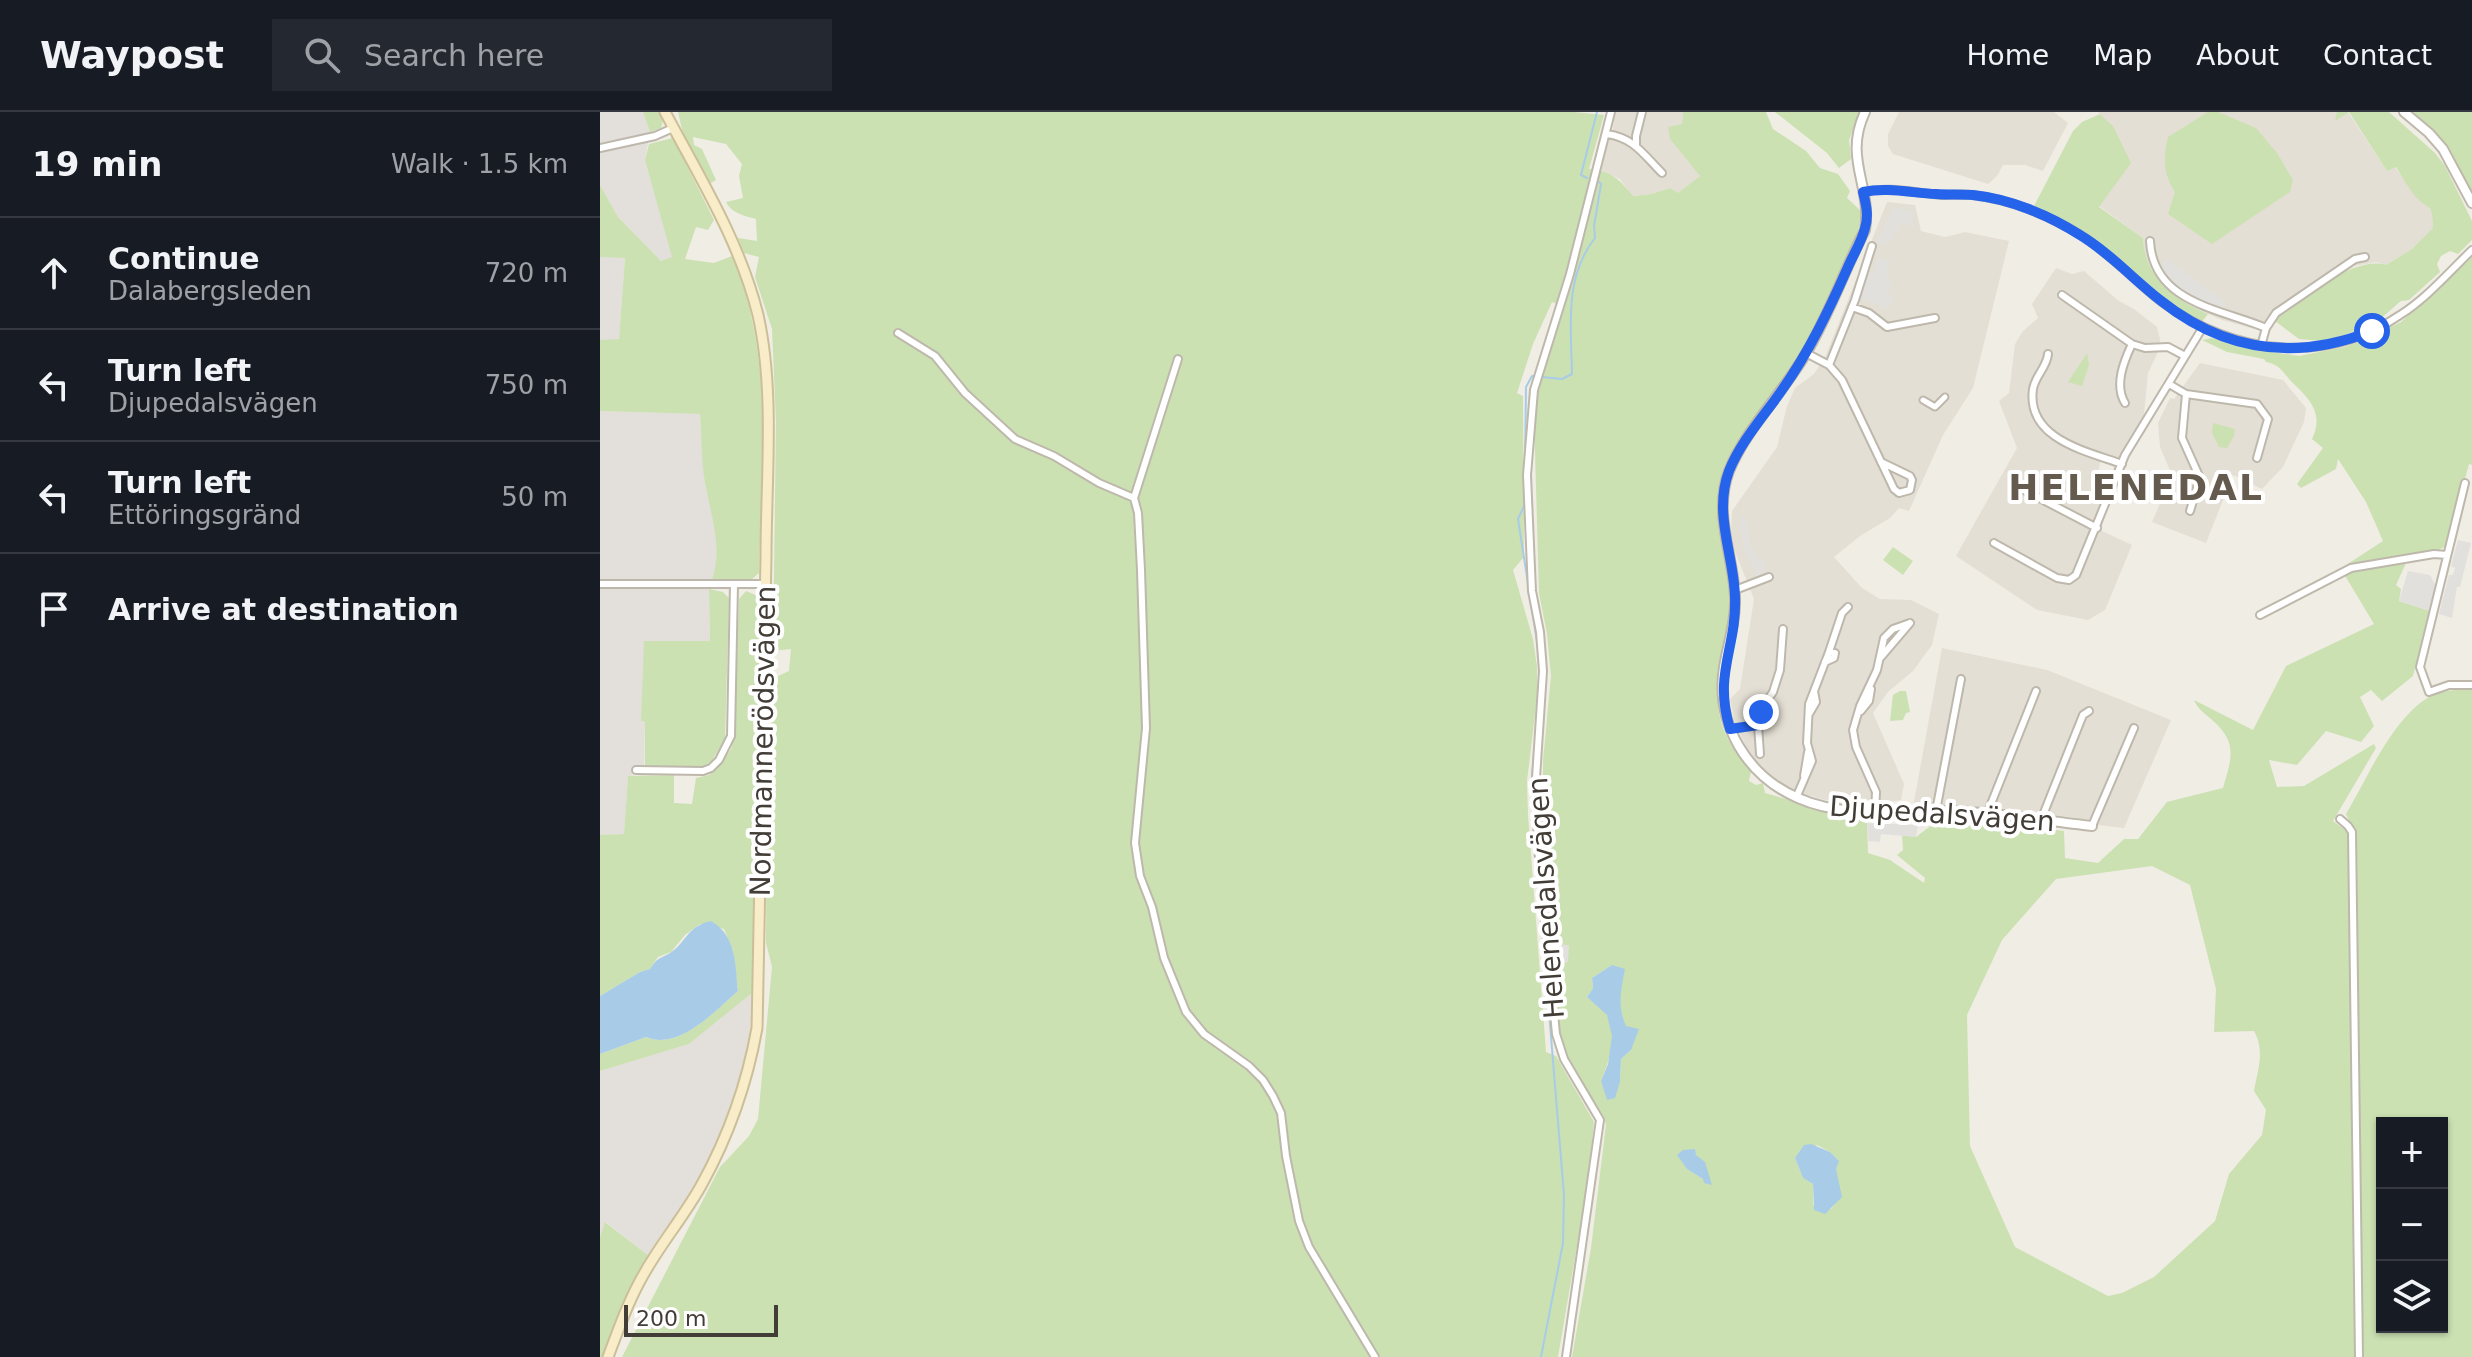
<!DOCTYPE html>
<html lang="en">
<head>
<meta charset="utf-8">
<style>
  body { margin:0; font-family:"DejaVu Sans",sans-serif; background:#242831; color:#f1f3f6 }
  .controls { position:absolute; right:24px; bottom:24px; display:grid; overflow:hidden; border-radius:0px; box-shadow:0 2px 6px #0004 }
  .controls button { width:72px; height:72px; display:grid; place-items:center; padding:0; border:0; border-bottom:2px solid #363941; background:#171b24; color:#f1f3f6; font:40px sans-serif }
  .scale { position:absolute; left:24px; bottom:20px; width:154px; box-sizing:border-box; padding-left:8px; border:4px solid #423d36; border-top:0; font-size:22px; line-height:28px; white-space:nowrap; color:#423d36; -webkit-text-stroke:6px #fff; paint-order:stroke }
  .stop { position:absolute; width:24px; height:24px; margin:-18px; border:6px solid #2563eb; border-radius:50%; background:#fff }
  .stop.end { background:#2563eb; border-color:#fff; box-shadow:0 2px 8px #0008 }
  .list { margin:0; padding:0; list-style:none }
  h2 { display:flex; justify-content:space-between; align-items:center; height:104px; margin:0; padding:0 32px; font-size:34px }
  h2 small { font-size:26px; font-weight:400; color:#9ea1a6 }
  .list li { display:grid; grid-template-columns:52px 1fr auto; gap:24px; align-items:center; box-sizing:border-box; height:112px; padding:0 32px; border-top:2px solid #363941 }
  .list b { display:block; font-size:30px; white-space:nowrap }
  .list p { margin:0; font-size:26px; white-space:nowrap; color:#9ea1a6 }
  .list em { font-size:26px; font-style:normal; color:#9ea1a6 }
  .icon { flex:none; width:44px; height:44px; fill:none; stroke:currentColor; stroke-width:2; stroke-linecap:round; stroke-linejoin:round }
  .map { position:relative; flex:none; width:1872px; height:1245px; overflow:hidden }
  header { display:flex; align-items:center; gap:48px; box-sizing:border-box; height:112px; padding:0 40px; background:#171b24; border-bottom:2px solid #363941 }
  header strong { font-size:38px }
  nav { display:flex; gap:44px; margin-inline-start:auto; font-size:28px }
  .search { width:560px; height:72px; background:#242831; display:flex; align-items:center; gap:20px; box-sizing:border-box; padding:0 28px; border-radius:0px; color:#9ea1a6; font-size:30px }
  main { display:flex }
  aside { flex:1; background:#171b24 }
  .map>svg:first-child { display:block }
</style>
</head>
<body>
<header>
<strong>Waypost</strong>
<div class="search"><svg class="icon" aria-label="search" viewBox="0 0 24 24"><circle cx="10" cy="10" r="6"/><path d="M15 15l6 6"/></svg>Search here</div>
<nav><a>Home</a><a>Map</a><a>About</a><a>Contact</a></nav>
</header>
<main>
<aside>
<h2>19 min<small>Walk · 1.5 km</small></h2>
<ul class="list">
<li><svg class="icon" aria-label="ahead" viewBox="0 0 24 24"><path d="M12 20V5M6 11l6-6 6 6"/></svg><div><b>Continue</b><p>Dalabergsleden</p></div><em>720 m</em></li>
<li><svg class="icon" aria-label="left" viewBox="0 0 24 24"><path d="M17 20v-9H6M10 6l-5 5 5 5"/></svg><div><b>Turn left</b><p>Djupedalsvägen</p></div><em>750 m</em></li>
<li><svg class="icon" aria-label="left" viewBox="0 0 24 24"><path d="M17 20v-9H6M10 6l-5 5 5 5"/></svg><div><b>Turn left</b><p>Ettöringsgränd</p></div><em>50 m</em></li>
<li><svg class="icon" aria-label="arrive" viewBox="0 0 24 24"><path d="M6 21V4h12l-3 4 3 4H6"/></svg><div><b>Arrive at destination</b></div></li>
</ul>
</aside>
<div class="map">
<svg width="1872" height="1245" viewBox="0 0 1872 1245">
  <rect width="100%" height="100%" fill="#f0ede5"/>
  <path fill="#e4dfd4" d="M1015 0H1083L1082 12 1100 64 1078 82 1069 76 1051 82 1032 84 1020 67 1001 58 1009 28 1012 25Z
    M1299 0H1454L1468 11 1443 59 1425 53H1403L1397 64 1388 72 1293 42 1288 34V22Z
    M1498 0H1748L1787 59 1795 55 1818 87 1826 91 1833 102 1834 116 1812 137 1786 153 1777 150 1754 154 1694 191 1677 204 1669 221 1622 208 1597 197 1564 175 1544 143 1543 126 1499 94 1513 14Z
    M1287 90 1315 93 1321 119 1345 125 1365 120 1409 129 1373 276 1343 323 1309 399 1299 396 1290 406 1260 424 1234 445 1262 476 1280 487 1311 488 1339 502 1332 533 1313 559 1288 580 1273 601 1304 672 1301 688 1270 693 1236 691 1193 679 1161 657 1147 637 1135 611 1130 587 1140 577 1154 487 1134 437 1131 421 1132 399 1177 335 1187 294 1195 276 1214 262 1226 243Z
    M1456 156 1472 162 1484 159 1519 189 1534 197 1557 215 1560 227 1558 240 1548 261 1543 312 1521 345 1516 348 1505 344 1500 351 1494 385 1504 389 1502 419 1532 433 1505 498 1488 508 1437 498 1356 444 1417 336 1399 289 1409 281 1415 232 1423 219 1438 206 1432 192Z
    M1600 251 1683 268 1706 296 1704 310 1683 355 1662 377 1633 363 1606 431 1552 410 1572 363 1560 335 1558 311 1570 286 1574 287Z
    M1342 536 1447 558 1571 608 1524 716 1345 695H1313Z"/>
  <path fill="#e3dfda" d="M0 0H43L50 20 45 48 73 145 61 149 18 105 0 73Z
    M0 145H25L19 228H0Z
    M0 299 100 302 105 372 116 419 117 454 109 477 110 529 41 609 45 610 44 662 28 664 24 722 0 723Z
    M152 881 150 927 137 985 112 1046 95 1076 49 1144 6 1110 0 1125V959L89 932Z"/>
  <path fill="#cbe1b2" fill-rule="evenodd" d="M43 0H59L63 8 61 16 50 20Z
    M78 0H974L1004 3 989 57C1011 58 1020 68 1033 84L1051 82 1070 76 1078 81 1100 64 1070 27 1068 15 1082 12 1083 0H1166L1173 17 1206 39 1220 56 1238 62 1250 79 1247 86 1261 99C1260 123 1250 142 1241 164 1210 234 1166 297 1124 361 1113 404 1130 441 1131 484 1131 524 1113 561 1119 601 1123 624 1136 642 1151 659L1149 669 1156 673 1163 671 1165 681 1234 701 1275 706V710L1267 711 1268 741 1290 748 1324 771 1325 766 1297 743 1303 738 1302 723 1316 725 1333 712 1368 709 1423 712 1437 721 1448 717 1464 719 1465 746 1498 751 1524 727H1538L1567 690 1623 676C1632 645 1638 630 1611 607 1604 601 1597 596 1594 588L1653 618 1686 554 1774 512 1744 462 1771 450 1743 455 1783 429 1766 390 1738 347 1736 357 1701 376 1697 372 1723 336 1712 327C1725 300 1708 286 1690 268 1681 258 1680 253 1666 250L1664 247 1627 240 1602 228 1612 226 1658 238 1699 244 1744 235 1762 229 1801 210 1872 145V353L1869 352 1846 434 1835 440 1836 444 1806 451 1796 473 1801 477 1799 489 1830 499 1813 564 1782 589 1771 578 1760 585 1774 614 1761 630 1726 619 1697 653 1669 648 1677 675 1704 674 1774 632 1776 636 1733 709 1748 720 1756 1245H972L991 1136 1006 1013 1004 1005 970 953 964 938 958 912 951 790 943 745V649L951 564 947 522 939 481 934 305 939 269 965 195 952 190 933 232 917 281 923 284 924 445 913 458 933 527 937 555V586L927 669 928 703 946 940 956 944 994 1010 988 1070 958 1245H22L120 1055 149 1024 158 1007 172 855 166 831 167 569 189 559 191 537 173 539 176 310 172 217 155 165 159 145 144 141 138 126 157 129 156 107C145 104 131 101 126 90L143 86 139 64 142 52 126 32 93 25 94 33 102 37 116 68 111 71 84 26ZM1552 754 1590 773 1616 877 1614 920 1654 919C1665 939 1658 957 1654 979L1666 998 1662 1023 1629 1062 1615 1109 1554 1165 1522 1181 1508 1184 1415 1135 1370 1034 1367 903 1402 828 1456 767ZM1012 853C1016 868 1017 884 1020 899 1023 912 1028 924 1031 938L1021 947 1020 970 1008 987 1001 969C1009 950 1018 923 1007 903 1003 897 993 890 987 885L993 876 992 866ZM1217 1033 1230 1040 1237 1089 1231 1097 1213 1093V1072L1203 1066 1195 1046ZM1096 1043 1104 1056 1103 1067 1087 1057 1081 1048Z
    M1175 0H1260L1249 28 1251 47 1239 56 1227 41Z
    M1608 0H1618L1656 16 1677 41 1693 68 1690 80 1612 132 1568 102 1575 80C1563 62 1563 46 1568 25Z
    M1737 0H1789L1835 41 1845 54 1872 109V128L1858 142 1850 139 1841 144 1837 152 1840 160 1809 188 1801 189 1779 208 1759 213 1755 219 1739 225 1722 229 1699 227 1675 209 1677 204C1701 185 1756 143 1786 153L1812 137 1833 116C1833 89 1828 99 1815 84 1808 75 1802 65 1796 55L1787 59 1749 0 1735 9Z
    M1814 0H1872V82L1853 45Z
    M1500 2 1513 14 1531 51 1499 95 1543 126C1544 164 1575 188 1608 202L1601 211 1562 187 1508 139 1481 119 1434 94 1473 19 1482 10Z
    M73 26 114 108 108 118 96 115 85 147 114 151 132 144C175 243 161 356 159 461L152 467 112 468C123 435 111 404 105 371 101 348 102 325 100 302L0 299V228L19 227 25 146 0 145V73L18 105 61 149 72 145 45 48 49 32Z
    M1487 241 1489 253 1482 274 1468 270Z
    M1613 311 1635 317 1634 324 1627 336 1619 335 1612 321Z
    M1293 435 1313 449 1303 463 1283 448Z
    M109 477 123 480 129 486 125 627 111 650 103 654H45V610L41 609 44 529H110Z
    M146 479 158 484 159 535 152 881 89 932 0 959V942L46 925C79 939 115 899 138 879L133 839 124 817 100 812 85 823 71 840 58 845 50 857 40 860 0 884V723L24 722 28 664 74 663V691L92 692 96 666 109 663 118 656 131 637 134 625 139 487Z
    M1865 577 1872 578V1245H1763L1753 718 1746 702C1768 665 1792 607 1829 585 1840 579 1853 578 1865 577ZM1782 1011H1842V1215H1782Z
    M1300 579H1306L1310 600 1306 601 1303 608 1290 609 1293 583Z
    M5 1110 49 1144 31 1177 2 1245H0V1125Z"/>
  <path fill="#e2e0dd" d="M1294 95 1313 99V115L1301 111 1291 130 1287 129 1285 134 1276 131Z
    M1278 146 1291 148 1287 165 1292 167 1288 181 1293 183 1289 197 1258 186 1267 160 1273 161Z
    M1566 147 1627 191 1620 200 1576 175 1559 156Z
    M1146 405 1151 433 1157 447 1161 445 1166 457 1157 466 1143 431 1139 406Z
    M1858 428 1871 431 1860 475H1857L1852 506 1839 502 1849 463H1853L1855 456 1851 454Z
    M1808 459 1830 463 1836 474 1830 499 1799 489Z
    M1267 711 1318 713 1316 725 1281 722 1280 730 1268 729Z
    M952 832 969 833 968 850 954 852Z"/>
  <path fill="#a8cce7" d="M111 809C137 824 135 853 138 879 115 899 79 939 46 925L0 942V884L40 860 50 857C58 845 58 848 70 841 86 831 87 814 111 809Z
    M1012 853 1025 857C1021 878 1017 894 1026 914L1039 917 1031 938 1021 947 1020 970 1015 986 1007 988 1001 969 1008 952 1012 924 1007 903 987 885 993 876 992 866Z
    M1211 1032 1230 1040 1239 1049 1236 1057 1242 1085 1225 1102 1214 1098 1213 1072 1203 1066 1195 1046 1204 1033Z
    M1095 1037 1096 1043 1105 1050 1112 1073 1104 1071 1103 1067 1087 1057 1077 1043 1083 1038Z"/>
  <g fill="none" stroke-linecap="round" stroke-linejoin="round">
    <path stroke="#a8cce7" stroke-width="2" d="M987 66 981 63 997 0
      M925 351 926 275 932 264 962 267 972 262C971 215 964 165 995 126L994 114 1001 72 999 70
      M925 381 924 394 918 407 938 536
      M937 606 932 665 933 705 964 1083 963 1131 941 1245"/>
    <g stroke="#beb8ac" stroke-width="9">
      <path id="pedestrian" d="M1323 288 1335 295 1345 285"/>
    </g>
    <g stroke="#beb8ac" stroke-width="10">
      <path id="minor" d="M1007 22C1034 26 1043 42 1062 61
        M1036 33V24L1042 0
        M0 36 55 24 73 16
        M1263 80C1289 74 1316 81 1341 83 1352 83 1362 82 1372 83 1409 87 1448 103 1479 122 1510 141 1534 169 1563 191 1635 242 1725 254 1800 203 1827 186 1849 160 1872 138
        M1550 129C1553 191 1621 197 1666 216
        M1462 183 1532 232 1545 236 1568 235 1585 244
        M1252 195 1269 201 1287 215 1335 206
        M298 221 335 244 365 281 415 327 454 344 499 371 534 386
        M1661 234 1666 216 1676 201 1755 147 1765 145
        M1206 241 1229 253 1242 268 1294 377 1299 381 1310 378 1312 368 1310 364 1281 350
        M1448 242C1447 255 1435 264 1433 277 1426 327 1486 339 1522 352
        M578 247 534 386 538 401 541 458 546 616 535 731 540 764 552 795 564 846 586 900 604 922 649 954 663 968 673 984 681 1001 686 1044 699 1109 709 1135 775 1245
        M1229 253 1255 188 1272 134
        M1569 272 1586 282 1657 292 1668 307 1657 346
        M1586 282 1582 326 1600 366 1590 399
        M1525 291C1514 273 1524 249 1532 232
        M1865 371 1820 555 1829 580 1849 573H1872
        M1422 377 1497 416
        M1394 431 1457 466 1469 468 1476 463 1525 343 1603 215
        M0 472H166
        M1135 478 1169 465
        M1660 503 1751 456 1834 442 1847 443
        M1229 540 1242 501 1248 495
        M1281 545 1310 511
        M1261 599 1269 589 1271 577
        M1209 602 1216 590 1214 579
        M1130 617 1158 613
        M1160 642 1158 613 1164 593 1173 580 1180 558 1183 517
        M36 658 103 659 111 656 119 648 131 624 134 472
        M1204 664 1208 640
        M1196 686 1212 649 1207 631 1209 592 1229 540 1235 541 1234 546 1225 550
        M1336 699 1361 567
        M1275 701 1276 680 1256 635 1253 618 1260 594 1277 558 1284 526 1293 517 1310 511
        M1387 702 1436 579
        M1740 707 1748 714 1752 720 1759 1245
        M1441 708 1483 603 1489 599
        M1492 714 1534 616
        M966 1245 1000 1008 964 947 956 922 938 735 936 666 943 559 940 520 932 479 927 363 934 278 970 162 1011 0"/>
    </g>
    <g stroke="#beb8ac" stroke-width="12">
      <path id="tertiary" d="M1265 0C1243 47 1272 73 1265 118 1244 159 1229 203 1205 243 1182 282 1146 317 1129 359 1113 401 1133 442 1135 484 1136 509 1128 531 1124 555 1115 612 1147 664 1198 686 1248 708 1302 697 1354 699 1400 701 1446 709 1492 714
        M1804 0 1829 21 1843 37 1872 91"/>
    </g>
    <g stroke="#cbbf99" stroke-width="13">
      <path id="secondary" d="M8 1245C19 1216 29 1187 45 1160 62 1130 85 1103 102 1072 129 1023 147 972 157 916 161 759 164 602 166 444 166 367 175 279 158 203 140 130 100 66 65 0"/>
    </g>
    <use href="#pedestrian" stroke="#fff" stroke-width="5"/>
    <use href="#minor" stroke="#fff" stroke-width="6"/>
    <use href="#tertiary" stroke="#fff" stroke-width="8"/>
    <use href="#secondary" stroke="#f8edc8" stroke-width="9"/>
  </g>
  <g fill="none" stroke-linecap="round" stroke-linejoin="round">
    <path stroke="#2563eb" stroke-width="10" d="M1161 600 1158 613 1130 617C1113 561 1137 536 1135 485 1134 443 1113 402 1129 359 1141 329 1164 304 1182 278 1209 240 1229 198 1248 155 1253 143 1262 129 1265 116 1269 104 1266 92 1263 80 1287 75 1312 81 1336 82 1348 83 1360 82 1373 83 1410 87 1449 103 1480 123 1510 141 1533 167 1560 188 1625 240 1696 249 1772 219"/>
  </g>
  <g text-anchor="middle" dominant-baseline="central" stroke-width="8" stroke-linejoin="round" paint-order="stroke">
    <g font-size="28" fill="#423d36" stroke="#fff">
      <text transform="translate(163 629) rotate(-89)">Nordmannerödsvägen</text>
      <text transform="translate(1342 702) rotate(4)">Djupedalsvägen</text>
      <text transform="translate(946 786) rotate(-94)">Helenedalsvägen</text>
    </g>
    <g font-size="36" font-weight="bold" letter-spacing="2" fill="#645b4e" stroke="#fff">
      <text x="1536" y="375">HELENEDAL</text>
    </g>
  </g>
</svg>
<div class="controls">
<button>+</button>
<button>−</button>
<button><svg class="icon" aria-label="layers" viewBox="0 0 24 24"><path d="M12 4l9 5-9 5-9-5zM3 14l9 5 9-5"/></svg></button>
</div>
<div class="scale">200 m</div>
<div class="stop" style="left:1772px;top:219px"></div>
<div class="stop end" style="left:1161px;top:600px"></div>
</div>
</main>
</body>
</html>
